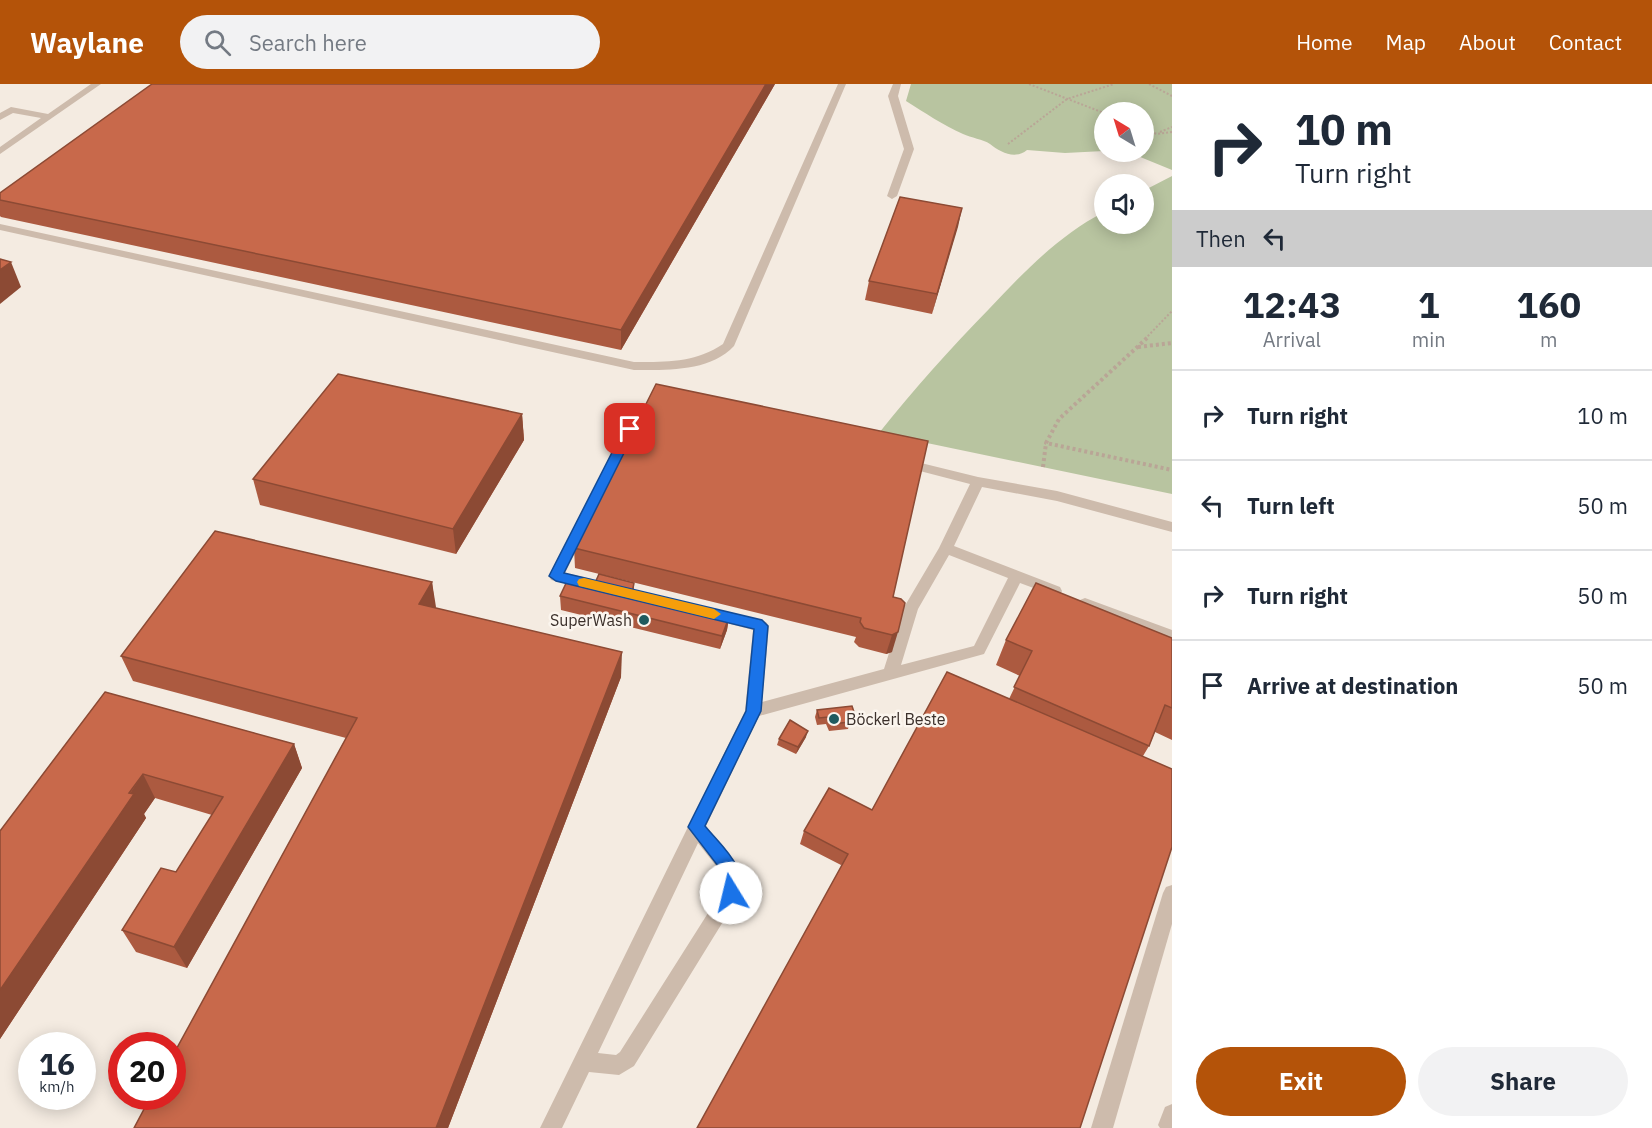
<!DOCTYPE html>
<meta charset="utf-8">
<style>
:root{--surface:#fff;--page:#f2f2f3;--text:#1f2937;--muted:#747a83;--line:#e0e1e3;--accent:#b45309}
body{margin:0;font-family:"IBM Plex Sans",sans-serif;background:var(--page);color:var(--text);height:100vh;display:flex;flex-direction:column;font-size:22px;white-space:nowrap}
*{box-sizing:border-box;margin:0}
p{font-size:20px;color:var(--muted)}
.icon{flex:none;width:33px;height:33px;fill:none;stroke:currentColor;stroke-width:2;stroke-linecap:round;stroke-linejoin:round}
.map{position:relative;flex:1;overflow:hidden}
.drawer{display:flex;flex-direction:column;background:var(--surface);width:480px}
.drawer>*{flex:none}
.banner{background:#fff;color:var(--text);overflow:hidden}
.needle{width:39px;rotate:322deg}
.tools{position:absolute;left:1094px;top:18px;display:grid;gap:12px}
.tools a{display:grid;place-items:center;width:60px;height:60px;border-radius:50%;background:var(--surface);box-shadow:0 3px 15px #0003;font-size:30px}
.speed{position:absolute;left:18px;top:948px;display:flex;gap:12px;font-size:30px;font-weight:700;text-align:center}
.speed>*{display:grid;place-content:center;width:78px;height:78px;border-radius:50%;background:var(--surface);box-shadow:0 3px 15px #0003;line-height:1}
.speed small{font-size:15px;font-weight:400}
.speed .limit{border:9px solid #d22;background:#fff;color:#111}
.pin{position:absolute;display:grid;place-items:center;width:51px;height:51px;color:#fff;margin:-26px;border-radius:12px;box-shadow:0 3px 9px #0006}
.me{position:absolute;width:66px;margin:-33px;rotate:351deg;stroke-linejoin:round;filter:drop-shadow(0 0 4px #0008)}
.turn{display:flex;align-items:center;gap:21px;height:126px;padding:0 24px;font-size:27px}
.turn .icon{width:78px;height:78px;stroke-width:2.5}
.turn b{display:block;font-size:42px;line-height:51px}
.then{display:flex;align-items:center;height:57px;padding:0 24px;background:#0003;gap:12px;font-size:22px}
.eta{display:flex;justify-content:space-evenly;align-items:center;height:102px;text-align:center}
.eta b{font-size:36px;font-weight:700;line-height:42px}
.button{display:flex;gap:12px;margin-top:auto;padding:12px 24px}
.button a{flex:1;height:69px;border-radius:36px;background:var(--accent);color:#fff;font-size:24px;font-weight:700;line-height:69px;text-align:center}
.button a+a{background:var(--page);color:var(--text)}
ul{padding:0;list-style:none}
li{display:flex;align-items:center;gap:18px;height:90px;padding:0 24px;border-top:2px solid var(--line)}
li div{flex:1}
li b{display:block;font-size:22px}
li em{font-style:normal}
header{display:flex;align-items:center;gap:36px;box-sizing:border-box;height:84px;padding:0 30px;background:var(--accent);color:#fff}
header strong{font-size:28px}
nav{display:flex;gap:33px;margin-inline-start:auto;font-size:21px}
.search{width:420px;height:54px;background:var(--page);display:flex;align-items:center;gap:15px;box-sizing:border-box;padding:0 21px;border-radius:33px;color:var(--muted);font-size:22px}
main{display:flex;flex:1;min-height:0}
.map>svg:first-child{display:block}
.green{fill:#b8c4a0}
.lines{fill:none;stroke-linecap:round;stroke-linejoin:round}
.path-far1{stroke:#b9a596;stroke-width:2;stroke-dasharray:2 2;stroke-linecap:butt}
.path{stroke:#b9a596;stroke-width:4;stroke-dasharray:3 3;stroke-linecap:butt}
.service{fill:#cdbbac;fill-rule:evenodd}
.wall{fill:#ac5a40}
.shaded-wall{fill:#8c4a34}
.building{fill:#c8694b;stroke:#8c4a34;stroke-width:1.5}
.route{fill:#1a73e8;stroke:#114b97;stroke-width:1.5}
.slow{fill:#f59e0b}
.poi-dot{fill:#1f5a5e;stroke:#fbf5ee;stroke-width:2}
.labels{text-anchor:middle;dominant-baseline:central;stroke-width:5;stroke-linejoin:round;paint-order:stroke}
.poi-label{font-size:16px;fill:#3b302b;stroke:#fbf5ee;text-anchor:end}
</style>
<header>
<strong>Waylane</strong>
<div class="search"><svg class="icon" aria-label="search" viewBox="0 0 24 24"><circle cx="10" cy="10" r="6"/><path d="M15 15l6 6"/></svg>Search here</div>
<nav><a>Home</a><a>Map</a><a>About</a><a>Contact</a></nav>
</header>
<main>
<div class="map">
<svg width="1172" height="1044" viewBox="0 0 1172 1044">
<rect width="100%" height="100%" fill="#f4ebe1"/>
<g class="green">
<path d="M911,0h261v86l-44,-18h15v-40h-39v39l-39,2 -38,-3c-12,10 -27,2 -37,-6 -7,-5 -19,-6 -27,-10 -20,-9 -38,-21 -57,-33z"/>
<path d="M1172,92v318l-293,-61c35,-44 71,-84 110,-124 35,-37 69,-73 115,-97v12h39v-33z"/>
</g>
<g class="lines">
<g class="path-far1">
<polyline points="1029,0 1104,29"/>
<polyline points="1149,0 1172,12"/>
<polyline points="1143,45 1157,50 1172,48"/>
<polyline points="1160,48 1172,43"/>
<polyline points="1008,60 1067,15 1114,0"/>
<polyline points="1145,255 1172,227"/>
</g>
<g class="path">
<polyline points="1147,254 1059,335 1046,359 1172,386"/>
<polyline points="1138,263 1172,259"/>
<polyline points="1043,383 1046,359"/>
</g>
<g class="service">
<polygon points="91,0 101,0 0,70 0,63 41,34 13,29 0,36 0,29 11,23 48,30"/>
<path d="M838,0h8l-112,262c-24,26 -68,24 -100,24l-634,-140v-6l634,138c32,0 61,1 89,-18z"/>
<polygon points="893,0 901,0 898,12 914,65 897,112 892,115 887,112 904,65 888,12"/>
<polygon points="641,320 656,323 658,326 652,330 645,329 565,489 592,495 594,499 587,504 551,496 549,492 635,324"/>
<path d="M921,379l57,14 79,14 115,31v10l-115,-31 -75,-14 -28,59 106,41 2,4 -2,4 -5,1 -35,-13 -36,71 -225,62 -53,110c17,22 45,43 31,73l-103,167 -15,9 -30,-3 -27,56h-22l205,-417 8,-81 -49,-13 -3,-4 3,-4 5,-2 57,15 3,4 -7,76 122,-33 19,-60 36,-61 31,-64 -54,-14 -2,-3zM949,471l59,23 -34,68 -73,19 17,-56zM698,759l26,33 -2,15 -102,161 -4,3 -18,-2z"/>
<polygon points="1085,514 1172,546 1172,558 1080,524 1078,520 1080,516"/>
<polygon points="1172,801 1172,840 1113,1044 1091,1044 1163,809 1166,803"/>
<polygon points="1172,1020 1172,1044 1160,1044 1158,1041 1165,1023"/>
</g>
</g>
<g class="wall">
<polygon points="775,0 621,266 1,133 0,132 0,109"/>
<polygon points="962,124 932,230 865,216 869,197"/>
<polygon points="522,330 524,356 456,470 260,421 253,395"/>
<polygon points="574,464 893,513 892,568 886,570 859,563 854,558 856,553 575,484"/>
<polygon points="432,498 435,524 621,593 448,1044 134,1044 346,654 133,597 121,572"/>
<polygon points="595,499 634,499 634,509 729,533 727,546 720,565 561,526 560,512"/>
<polygon points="1172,554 1172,656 1155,648 1149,662 1143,672 841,781 800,760 804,747 872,726 1009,615 1020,592 996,581 1006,556"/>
<polygon points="105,608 294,660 302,684 187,884 136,868 122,846 176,788 212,731 155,714 144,730 146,734 0,955 0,747"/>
<polygon points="817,626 855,631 853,638 850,638 848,645 829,647 826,640 817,641 815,633"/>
<polygon points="806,653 796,670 777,661 779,655"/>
</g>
<g class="shaded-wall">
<polygon points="766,0 775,0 621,266 621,246"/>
<polygon points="962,124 958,143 932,230 937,210"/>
<polygon points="11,178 21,203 0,220 0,186"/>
<polygon points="522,330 524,356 456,470 453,445"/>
<polygon points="432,498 436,523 423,546 419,520"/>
<polygon points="729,533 727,546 720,565 722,552"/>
<polygon points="898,548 892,568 886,570 892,551"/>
<polygon points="622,568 621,593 448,1044 436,1044"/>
<polygon points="808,647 806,653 796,670 798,663"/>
<polygon points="294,660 302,684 187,884 174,863"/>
<polygon points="143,690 155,714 144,730 146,734 0,955 0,906"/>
</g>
<g class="building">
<polygon points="152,0 766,0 621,246 0,116 0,109"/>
<polygon points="900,113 962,124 937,210 869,197"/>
<polygon points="0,175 11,178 0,186"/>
<polygon points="338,290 522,330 453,445 253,395"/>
<polygon points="656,300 928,357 893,513 901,515 905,519 898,548 892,551 864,544 860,538 861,534 574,464"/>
<polygon points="215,447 432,498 419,520 622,568 436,1044 134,1044 151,1012 172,1012 172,973 357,634 121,572"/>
<polygon points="599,490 634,499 632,509 729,533 722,552 560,512 569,493 595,499"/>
<polygon points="1036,499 1172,554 1172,624 1165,621 1149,662 1014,603 1032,567 1006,556"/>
<polygon points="947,588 1172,685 1172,763 1080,1044 697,1044 848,770 804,747 829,704 872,726"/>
<polygon points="105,608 294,660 174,863 122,846 161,784 176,788 223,713 143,690 129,709 134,710 0,906 0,747"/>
<polygon points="852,622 855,631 848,632 850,638 831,640 828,633 819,634 817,626"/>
<polygon points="790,636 808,647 798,663 779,655"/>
</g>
<path class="route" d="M630,341l6,4 -72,144 198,47 6,6 -7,85 -56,115c17,21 46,43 32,73l-6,2 -6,-2 -2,-6 2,-18 -37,-48 58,-116 8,-82 -198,-48 -7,-5 75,-147z"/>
<polygon class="slow" points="584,494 714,525 721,530 714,535 579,502 577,498 579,495"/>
<g class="poi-dot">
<circle cx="644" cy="536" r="6"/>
<circle cx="834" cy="635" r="6"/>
</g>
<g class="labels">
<g class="poi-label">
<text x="632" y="536">SuperWash</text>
<text x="846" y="635" text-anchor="start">Böckerl Beste</text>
</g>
</g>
</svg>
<div class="tools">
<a><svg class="needle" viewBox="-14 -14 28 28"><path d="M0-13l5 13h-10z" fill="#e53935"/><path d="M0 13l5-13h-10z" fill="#747a83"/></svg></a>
<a><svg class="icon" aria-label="sound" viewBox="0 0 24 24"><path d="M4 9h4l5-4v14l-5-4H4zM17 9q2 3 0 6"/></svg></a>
</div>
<div class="speed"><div>16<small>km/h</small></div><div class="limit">20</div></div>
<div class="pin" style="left:630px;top:345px;background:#d93025"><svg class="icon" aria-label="arrive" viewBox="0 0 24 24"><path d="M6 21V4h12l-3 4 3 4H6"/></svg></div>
<svg class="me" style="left:731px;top:809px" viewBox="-20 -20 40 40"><circle r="19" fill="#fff"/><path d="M0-13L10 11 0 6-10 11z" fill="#1a73e8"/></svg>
</div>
<section class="drawer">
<div class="banner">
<div class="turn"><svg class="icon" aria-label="right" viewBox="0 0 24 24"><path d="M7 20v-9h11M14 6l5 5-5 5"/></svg><div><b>10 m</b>Turn right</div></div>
<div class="then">Then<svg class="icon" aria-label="left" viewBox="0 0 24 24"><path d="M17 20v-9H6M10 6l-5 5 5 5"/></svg></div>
</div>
<div class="eta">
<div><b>12:43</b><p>Arrival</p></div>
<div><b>1</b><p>min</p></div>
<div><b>160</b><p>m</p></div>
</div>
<ul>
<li><svg class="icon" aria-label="right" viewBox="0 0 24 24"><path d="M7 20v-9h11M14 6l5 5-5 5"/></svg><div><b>Turn right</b></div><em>10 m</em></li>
<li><svg class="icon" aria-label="left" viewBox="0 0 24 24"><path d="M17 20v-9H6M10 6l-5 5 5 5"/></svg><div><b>Turn left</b></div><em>50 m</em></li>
<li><svg class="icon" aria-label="right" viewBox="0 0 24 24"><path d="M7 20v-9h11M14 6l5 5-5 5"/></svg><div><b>Turn right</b></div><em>50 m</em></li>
<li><svg class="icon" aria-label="arrive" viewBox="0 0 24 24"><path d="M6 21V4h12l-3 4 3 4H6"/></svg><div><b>Arrive at destination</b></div><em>50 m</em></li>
</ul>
<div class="button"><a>Exit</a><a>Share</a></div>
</section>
</main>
